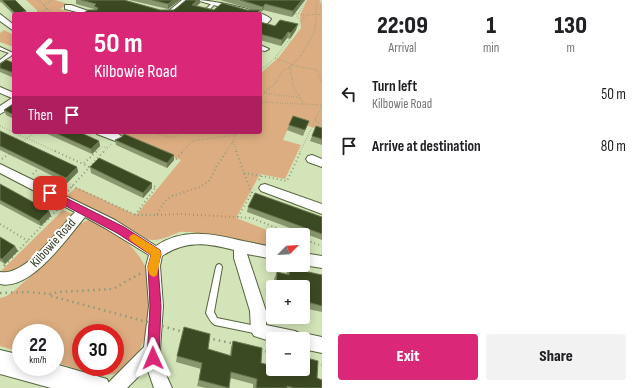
<!DOCTYPE html>
<meta charset="utf-8">
<style>
:root{--surface:#fff;--page:#f2f2f2;--text:#202124;--muted:#757577;--accent:#db2777}
body{margin:0;font-family:"Sofia Sans Condensed",sans-serif;background:var(--page);color:var(--text);height:100vh;display:flex;flex-direction:column;font-size:15px;white-space:nowrap}
*{box-sizing:border-box;margin:0}
p{font-size:13px;color:var(--muted)}
.icon{flex:none;width:22px;height:22px;fill:none;stroke:currentColor;stroke-width:2;stroke-linecap:round;stroke-linejoin:round}
.map{position:relative;flex:1;overflow:hidden}
.panel{display:flex;flex-direction:column;background:var(--surface);width:320px}
.panel>*{flex:none}
.hud{position:absolute;left:12px;top:12px;width:250px;height:122px;border-radius:4px;box-shadow:0 2px 10px #0003;background:#db2777;color:#fff;overflow:hidden}
.needle{width:26px;rotate:66deg}
.buttons{position:absolute;left:266px;top:228px;display:grid;gap:8px}
.buttons a{display:grid;place-items:center;width:44px;height:44px;border-radius:4px;background:var(--surface);box-shadow:0 2px 10px #0003;font-size:20px}
.speed{position:absolute;left:12px;top:324px;display:flex;gap:8px;font-size:20px;font-weight:700;text-align:center}
.speed>*{display:grid;place-content:center;width:52px;height:52px;border-radius:50%;background:var(--surface);box-shadow:0 2px 10px #0003;line-height:1}
.speed small{font-size:10px;font-weight:400}
.speed .limit{border:6px solid #d22;background:#fff;color:#111}
.pin{position:absolute;display:grid;place-items:center;width:34px;height:34px;color:#fff;margin:-17px;border-radius:8px;box-shadow:0 2px 6px #0006}
.me{position:absolute;width:44px;margin:-22px;rotate:359deg;stroke-linejoin:round;filter:drop-shadow(0 0 3px #0008)}
.turn{display:flex;align-items:center;gap:14px;height:84px;padding:0 16px;font-size:18px}
.turn .icon{width:52px;height:52px;stroke-width:2.5}
.turn b{display:block;font-size:28px;line-height:34px}
.then{display:flex;align-items:center;height:38px;padding:0 16px;background:#0003;gap:8px;font-size:15px}
.eta{display:flex;justify-content:space-evenly;align-items:center;height:68px;text-align:center}
.eta b{font-size:24px;font-weight:800;line-height:28px}
.button{display:flex;gap:8px;margin-top:auto;padding:8px 16px}
.button a{flex:1;height:46px;border-radius:4px;background:var(--accent);color:#fff;font-size:16px;font-weight:800;line-height:46px;text-align:center}
.button a+a{background:var(--page);color:var(--text)}
ul{padding:0;list-style:none}
li{display:flex;align-items:center;gap:12px;height:52px;padding:0 16px}
li div{flex:1}
li b{display:block;font-size:15px}
li em{font-style:normal}
main{display:flex;flex:1;min-height:0}
.map>svg:first-child{display:block}
.green{fill:#dcad80;fill-rule:evenodd}
.lines{fill:none;stroke-linecap:round;stroke-linejoin:round}
.lane-casing{stroke:#56643d;stroke-width:2}
.street-casing{stroke:#56643d;stroke-width:2}
.secondary-casing{stroke:#56643d;stroke-width:2}
.path-far2{stroke:#8e9a7a;stroke-width:1.5;stroke-dasharray:0.5 2;stroke-linecap:butt}
.path-far1{stroke:#8e9a7a;stroke-width:2;stroke-dasharray:1 3;stroke-linecap:butt}
.path{stroke:#8e9a7a;stroke-width:2.5;stroke-dasharray:1.5 4;stroke-linecap:butt}
.lane{fill:#fff;fill-rule:evenodd}
.street{fill:#fff;fill-rule:evenodd}
.secondary{fill:#fff;fill-rule:evenodd}
.path-bridge{stroke:#8e9a7a;stroke-width:2.5;stroke-dasharray:1.5 4;stroke-linecap:butt}
.wall{fill:#88976e}
.shaded-wall{fill:#697850}
.building{fill:#3c4a23;stroke:#697850}
.route{fill:#db2777;stroke:#8e194d}
.slow{fill:#f59e0b}
.labels{text-anchor:middle;dominant-baseline:central;stroke-width:4;stroke-linejoin:round;paint-order:stroke}
.street-label{font-size:13px;fill:#323827;stroke:#fcfefa}
</style>
<main>
<div class="map">
<svg width="322" height="388" viewBox="0 0 322 388">
<rect width="100%" height="100%" fill="#d3e4b8"/>
<g class="green">
<polygon points="26,0 55,0 68,4 60,9 75,14 37,14 37,10"/>
<path d="M307,0h12l3,5v125l-31,-9 -8,19 18,5 -16,34 -25,-5 -24,44 44,17h-7v12l-83,-15c-4,0 -9,-1 -13,1 -11,4 -18,9 -31,6l-80,-42 10,-10 60,28 45,-55 -67,-28h146v-58l19,-17 22,-29 -1,-13z"/>
<polygon points="4,30 14,35 14,47 0,42 0,33"/>
<polygon points="63,210 73,214 22,272 9,276 1,271"/>
<path d="M88,220c22,4 51,29 58,49 10,29 3,96 -32,105 -16,4 -43,-7 -59,-12v-29h-34v19l-21,-6v-48c11,-1 20,-14 29,-20l47,-52zM81,333h34v34h-34z"/>
</g>
<g class="lines">
<g class="lane-casing">
<g id="lane">
<polygon points="213,2 216,3 207,12 205,12 205,10"/>
<polygon points="0,47 13,53 11,56 0,63 0,60 9,53 0,50"/>
<path d="M219,264l2,1 1,2 -8,45 3,6 44,9 1,3 -1,3 -3,1 -43,-9c-4,-2 -7,-8 -9,-12l10,-46 1,-2z"/>
</g>
</g>
<g class="street-casing">
<g id="street">
<polygon points="182,0 190,0 173,14 165,14"/>
<path d="M196,0c15,0 66,10 75,19l-6,7h-5v-4l2,-3 -2,-1v-4h-14z"/>
<polygon points="65,5 71,5 97,14 85,14 65,9"/>
<polygon points="0,14 14,25 14,31 0,21"/>
<polygon points="260,45 269,49 265,51 260,50"/>
<polygon points="0,87 14,93 14,106 0,114 0,106 12,98 0,93"/>
<path d="M96,132c9,0 21,-2 27,6l-1,3 -4,1 -21,-8z"/>
<polygon points="312,155 322,159 322,167 308,162 306,159 308,156"/>
<path d="M0,164l115,56 41,26c28,-19 57,-12 87,-5 10,2 20,4 30,6v12l-26,-5 19,57v14l29,6 6,3 2,-1 19,4v16l-19,-4v-10h-30v3l-19,-6 -3,-5 -1,-20 -16,-53v-8c-27,-7 -48,-10 -72,6l-2,10 3,40 -3,44 2,16 10,22h-18l-7,-20 -20,20h-21l3,-6 35,-35 5,-41 -3,-40 3,-11 -44,-27 -20,-11c-18,21 -54,74 -85,67v-12c25,5 59,-43 75,-60l-75,-39z"/>
<polygon points="265,184 322,204 322,214 261,191 259,188 261,185"/>
<polygon points="303,253 322,256 322,268 303,265"/>
</g>
</g>
<g class="secondary-casing">
<polygon id="secondary" points="0,350 21,355 21,367 55,367 55,364 107,379 111,388 51,388 0,374"/>
</g>
<g class="path-far2">
<polyline points="38,0 53,14"/>
<polyline points="320,0 322,4"/>
<polyline points="44,5 52,0"/>
<polyline points="291,13 306,15"/>
<polyline points="299,13 306,0"/>
<polyline points="41,14 47,8"/>
<polyline points="295,14 301,21"/>
<polyline points="296,28 306,15 317,14 322,16"/>
<polyline points="275,58 296,66 317,70 322,83"/>
<polyline points="290,67 293,86 304,104"/>
<polyline points="260,71 275,58 290,39"/>
<polyline points="264,93 301,98"/>
<polyline points="260,98 263,93 275,84 283,70 290,67 300,57 315,31 317,0"/>
<polyline points="260,102 322,105"/>
<polyline points="315,119 322,127"/>
<polyline points="0,126 57,152"/>
<polyline points="152,132 172,138 179,135 180,132"/>
<polyline points="233,142 237,152"/>
<polyline points="21,143 35,132"/>
<polyline points="96,152 102,147 108,147"/>
<polyline points="104,152 111,144"/>
<polyline points="182,152 192,141 236,135"/>
<polyline points="226,152 233,142 237,132"/>
<polyline points="300,152 322,106"/>
</g>
<g class="path-far1">
<polyline points="55,151 83,164"/>
<polyline points="236,151 252,194"/>
<polyline points="172,158 176,159 183,151"/>
<polyline points="2,159 10,153"/>
<polyline points="89,167 83,164 97,151"/>
<polyline points="244,173 262,176"/>
<polyline points="33,174 40,167"/>
<polyline points="259,180 262,176 287,181 301,151"/>
<polyline points="72,186 136,215 157,215 164,202 172,196 200,187 210,180 216,167 227,151"/>
<polyline points="68,191 104,151"/>
<polyline points="135,215 156,187 150,184"/>
<polyline points="157,215 181,214 252,218 294,235"/>
<polyline points="238,217 254,189"/>
<polyline points="0,224 28,241"/>
<polyline points="303,239 322,246"/>
<polyline points="12,257 58,209"/>
</g>
<g class="path">
<polyline points="4,266 13,256"/>
<polyline points="0,293 28,292 50,294 59,292 113,289 141,273"/>
<polyline points="51,296 88,306"/>
<polyline points="208,338 235,344"/>
<polyline points="260,350 273,353"/>
<polyline points="316,364 322,365"/>
</g>
<use href="#lane" class="lane"/>
<use href="#street" class="street"/>
<use href="#secondary" class="secondary"/>
<polyline class="path-bridge" points="88,306 184,332"/>
</g>
<g class="wall">
<polygon points="0,0 16,0 15,1 26,11 27,14 14,14 14,15 1,2 0,3"/>
<polygon points="76,0 124,0 160,10 174,10 200,3 197,6 214,10 254,10 220,0 305,0 292,17 263,10 261,12 259,12 259,14 82,14 94,10 94,9 76,4"/>
<polygon points="129,0 180,0 168,9"/>
<polygon points="260,22 275,26 296,30 290,39 287,38 281,46 260,40"/>
<polygon points="14,63 14,78 0,72 0,64"/>
<polygon points="14,104 14,119 6,115 4,110"/>
<polygon points="309,121 303,136 287,130 289,125"/>
<polygon points="316,126 322,128 322,145 310,141"/>
<polygon points="0,131 77,167 78,172 67,183 0,150"/>
<polygon points="43,132 79,132 99,141 100,146 92,154"/>
<polygon points="122,137 174,160 167,168 116,145 115,140"/>
<polygon points="90,167 152,183 152,188 143,198 91,173"/>
<polygon points="0,184 49,211 51,216 41,226 0,204"/>
<polygon points="248,207 322,217 322,240 247,212"/>
<polygon points="0,237 18,251 5,264 0,261"/>
<polygon points="290,268 322,275 322,312 303,308 303,287 273,287 274,279 277,272 286,274"/>
<polygon points="233,341 261,363 273,369 303,369 317,378 322,388 253,388 253,384 230,378 229,388 206,388 197,386 201,369 176,362 177,356 208,349 230,355 231,347"/>
</g>
<g class="shaded-wall">
<polygon points="173,0 180,0 168,9 168,4"/>
<polygon points="197,0 200,0 200,3 192,10 192,5"/>
<polygon points="302,0 305,0 292,17 293,11"/>
<polygon points="265,4 263,10 261,12 263,7"/>
<polygon points="26,11 27,14 16,14"/>
<polygon points="298,24 296,30 290,39 291,33"/>
<polygon points="288,32 287,38 281,46 282,40"/>
<polygon points="99,141 100,146 92,154 91,149"/>
<polygon points="174,155 174,160 167,168 167,163"/>
<polygon points="77,167 78,172 67,183 66,178"/>
<polygon points="152,183 152,188 143,198 143,193"/>
<polygon points="49,211 51,216 41,226 39,221"/>
<polygon points="15,246 18,251 5,264 2,259"/>
</g>
<g class="building">
<polygon points="2,0 15,0 26,11 16,14"/>
<polygon points="81,0 124,0 160,10 174,10 186,0 197,0 192,5 214,10 222,3 247,10 260,10 256,14 82,14 88,10 97,10 98,8 94,6 96,4"/>
<polygon points="152,0 173,0 168,4"/>
<polygon points="240,0 302,0 293,11 265,4 263,7"/>
<polygon points="280,20 298,24 291,33 288,32 282,40 260,34 260,22 275,26"/>
<polygon points="6,60 14,63 14,73 0,68 0,64"/>
<polygon points="13,104 14,104 14,115 4,110"/>
<polygon points="293,116 309,121 305,130 289,125"/>
<polygon points="316,126 322,128 322,139 312,136"/>
<polygon points="0,131 77,167 66,178 0,146"/>
<polygon points="53,132 79,132 99,141 91,149"/>
<polygon points="124,134 174,155 167,163 115,140 122,137"/>
<polygon points="99,158 152,183 143,193 90,167"/>
<polygon points="0,184 49,211 39,221 0,200"/>
<polygon points="255,193 322,217 322,234 248,207"/>
<polygon points="0,237 15,246 2,259 0,258"/>
<polygon points="290,268 322,275 322,306 303,301 303,287 276,287 277,272 289,275"/>
<polygon points="184,327 210,334 208,349 231,356 233,341 262,348 261,363 273,366 273,369 284,369 287,370 287,369 303,369 303,357 318,361 317,378 322,380 322,388 295,388 287,386 287,388 256,388 257,379 231,372 229,388 199,380 202,363 177,356"/>
</g>
<polygon class="route" points="50,190 124,227 160,250 161,254 158,266 161,306 159,358 158,362 153,364 149,362 147,358 150,306 148,266 151,255 117,233 47,196 45,193 47,191"/>
<path class="slow" d="M134,234l26,16 1,4 -4,21 -3,2 -4,-2c-4,-7 -1,-13 1,-20l-20,-14 -2,-3 2,-3z"/>
<g class="labels">
<g class="street-label">
<text transform="translate(53 243) rotate(-48)">Kilbowie Road</text>
</g>
</g>
</svg>
<div class="buttons">
<a><svg class="needle" viewBox="-14 -14 28 28"><path d="M0-13l5 13h-10z" fill="#e53935"/><path d="M0 13l5-13h-10z" fill="#757577"/></svg></a>
<a>+</a>
<a>−</a>
</div>
<div class="speed"><div>22<small>km/h</small></div><div class="limit">30</div></div>
<div class="pin" style="left:50px;top:193px;background:#d93025"><svg class="icon" aria-label="arrive" viewBox="0 0 24 24"><path d="M6 21V4h12l-3 4 3 4H6"/></svg></div>
<svg class="me" style="left:153px;top:358px" viewBox="-20 -20 40 40"><path d="M0-17L14 15 0 8-14 15z" fill="#db2777" stroke="#fff" stroke-width="4"/></svg>
<div class="hud">
<div class="turn"><svg class="icon" aria-label="left" viewBox="0 0 24 24"><path d="M17 20v-9H6M10 6l-5 5 5 5"/></svg><div><b>50 m</b>Kilbowie Road</div></div>
<div class="then">Then<svg class="icon" aria-label="arrive" viewBox="0 0 24 24"><path d="M6 21V4h12l-3 4 3 4H6"/></svg></div>
</div>
</div>
<section class="panel">
<div class="eta">
<div><b>22:09</b><p>Arrival</p></div>
<div><b>1</b><p>min</p></div>
<div><b>130</b><p>m</p></div>
</div>
<ul>
<li><svg class="icon" aria-label="left" viewBox="0 0 24 24"><path d="M17 20v-9H6M10 6l-5 5 5 5"/></svg><div><b>Turn left</b><p>Kilbowie Road</p></div><em>50 m</em></li>
<li><svg class="icon" aria-label="arrive" viewBox="0 0 24 24"><path d="M6 21V4h12l-3 4 3 4H6"/></svg><div><b>Arrive at destination</b></div><em>80 m</em></li>
</ul>
<div class="button"><a>Exit</a><a>Share</a></div>
</section>
</main>
